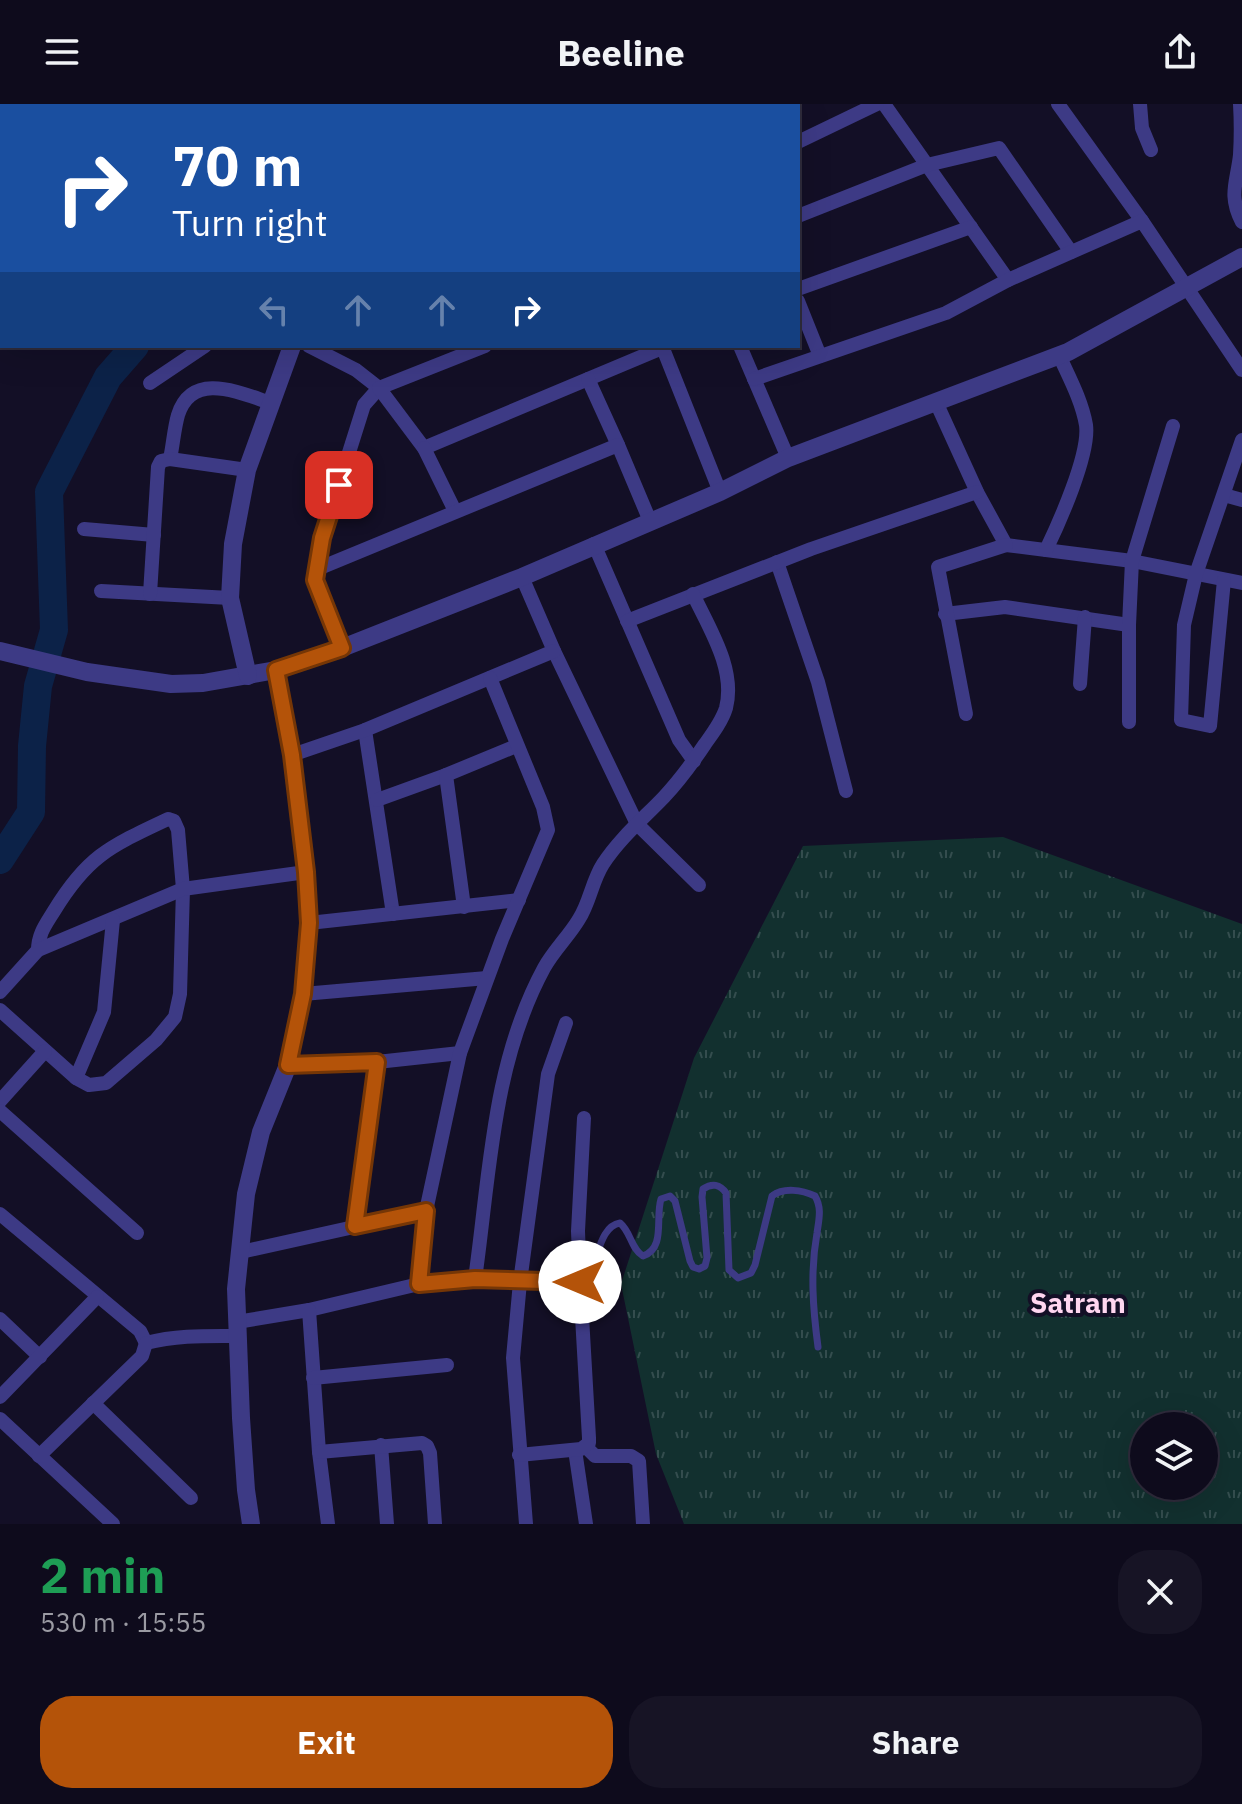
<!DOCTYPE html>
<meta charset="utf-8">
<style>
:root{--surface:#0e0b1c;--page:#171425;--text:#f1f3f6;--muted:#9b9ba3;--line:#2e2b3b;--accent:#b45309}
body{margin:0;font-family:"IBM Plex Sans",sans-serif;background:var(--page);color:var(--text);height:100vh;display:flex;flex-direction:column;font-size:30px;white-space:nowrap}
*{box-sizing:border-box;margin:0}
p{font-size:26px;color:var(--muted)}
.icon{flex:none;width:44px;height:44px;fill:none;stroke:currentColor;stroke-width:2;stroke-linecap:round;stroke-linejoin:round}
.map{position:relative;height:1420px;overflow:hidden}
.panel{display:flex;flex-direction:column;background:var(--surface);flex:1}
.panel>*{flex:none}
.guide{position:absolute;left:0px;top:0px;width:800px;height:244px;box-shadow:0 8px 32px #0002,0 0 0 2px var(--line);background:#1a4fa0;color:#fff;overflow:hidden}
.buttons{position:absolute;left:1130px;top:1308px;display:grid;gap:16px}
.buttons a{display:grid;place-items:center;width:88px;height:88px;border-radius:50%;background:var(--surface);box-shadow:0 8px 32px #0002,0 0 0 2px var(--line);font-size:40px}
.pin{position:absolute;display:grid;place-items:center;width:68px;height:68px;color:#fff;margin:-34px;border-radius:16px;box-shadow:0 4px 12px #0006}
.me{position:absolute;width:88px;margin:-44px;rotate:270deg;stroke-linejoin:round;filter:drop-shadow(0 0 6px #0008)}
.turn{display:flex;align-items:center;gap:28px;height:168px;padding:0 40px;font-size:36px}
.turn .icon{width:104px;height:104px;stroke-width:2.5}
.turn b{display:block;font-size:56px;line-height:68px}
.lanes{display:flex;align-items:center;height:76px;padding:0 40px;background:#0003;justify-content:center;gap:40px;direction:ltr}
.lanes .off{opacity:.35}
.round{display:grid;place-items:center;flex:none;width:84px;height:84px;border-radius:32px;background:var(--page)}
.overview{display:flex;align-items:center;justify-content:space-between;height:136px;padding:0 40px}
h1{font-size:48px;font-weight:700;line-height:60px;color:#1e9e55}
.cta{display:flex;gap:16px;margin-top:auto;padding:16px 40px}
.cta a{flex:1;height:92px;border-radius:32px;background:var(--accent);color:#fff;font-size:32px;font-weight:700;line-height:92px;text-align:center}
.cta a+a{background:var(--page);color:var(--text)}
header{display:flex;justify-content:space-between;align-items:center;height:104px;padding:0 40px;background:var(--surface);font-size:36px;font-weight:700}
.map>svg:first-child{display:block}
.grass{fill:url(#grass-tufts);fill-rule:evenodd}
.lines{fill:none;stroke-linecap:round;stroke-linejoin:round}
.river{stroke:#0c2248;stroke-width:28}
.service{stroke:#3d3a85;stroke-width:7}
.minor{stroke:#3d3a85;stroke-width:14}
.tertiary{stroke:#3d3a85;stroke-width:18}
.route-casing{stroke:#753606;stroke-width:20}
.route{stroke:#b45309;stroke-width:14}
.labels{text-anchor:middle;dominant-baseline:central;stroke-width:8;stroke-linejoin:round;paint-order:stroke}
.neighbourhood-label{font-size:28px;font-weight:bold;fill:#ffd6f0;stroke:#130f26}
</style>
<header><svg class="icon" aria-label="menu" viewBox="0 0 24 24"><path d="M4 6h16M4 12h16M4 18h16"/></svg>Beeline<svg class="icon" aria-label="share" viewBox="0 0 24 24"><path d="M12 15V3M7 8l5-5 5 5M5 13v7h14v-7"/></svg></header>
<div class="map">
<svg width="1242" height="1420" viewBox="0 0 1242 1420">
<defs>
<pattern id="grass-tufts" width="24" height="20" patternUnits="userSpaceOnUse" patternTransform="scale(2)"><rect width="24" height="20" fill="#12302f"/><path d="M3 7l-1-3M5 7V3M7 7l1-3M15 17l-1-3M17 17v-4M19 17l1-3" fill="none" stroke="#344d4e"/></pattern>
</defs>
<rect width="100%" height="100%" fill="#130f26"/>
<path class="grass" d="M1003,733l239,87v600h-558l-28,-70 -35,-170 73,-226 109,-212zM1144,1322h60v60h-60z"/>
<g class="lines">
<g class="river">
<polyline points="141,0 144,2"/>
<polyline points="0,756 31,708 32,642 38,582 54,526 49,388 108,273 135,242"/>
</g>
<path class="service" d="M580,1170l12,-7c7,-15 10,-41 28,-44 11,9 11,26 23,33 23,-8 12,-38 18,-57l9,-3 5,5 15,60 3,6 6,2 6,-3 2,-8 -5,-61 1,-8c9,-6 17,-5 23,4l3,77 9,8 13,-5 4,-8 17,-69c12,-9 30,-6 43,0 7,12 4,23 2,37 -7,39 -4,76 1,114"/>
<g class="minor">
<polyline points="254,0 255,2"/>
<polyline points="302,0 303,2"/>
<polyline points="551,0 557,2"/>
<polyline points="884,0 1008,176"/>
<polyline points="1058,0 1142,117"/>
<polyline points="1140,0 1142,24 1151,46"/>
<path d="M1240,0c1,17 1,34 0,51 -3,27 -12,40 2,67"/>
<polyline points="328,2 329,0"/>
<polyline points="745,2 748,0"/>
<polyline points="798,38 877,0"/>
<polyline points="798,112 927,61 999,44 1071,148"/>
<polyline points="798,185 971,123"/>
<polyline points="798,197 820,252"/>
<polyline points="309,242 356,266 379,284 364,301 322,434 315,466"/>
<polyline points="485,242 379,284 424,344 662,244"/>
<polyline points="662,242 720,388"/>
<polyline points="740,242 788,354"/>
<polyline points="588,275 618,341"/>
<polyline points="754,275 946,209 1008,176 1142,117 1242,266"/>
<polyline points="150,279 205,242"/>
<polyline points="936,298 977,388 1006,441 1132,457 1242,479"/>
<polyline points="424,344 455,407"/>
<path d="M170,355c3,-14 4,-30 8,-44 14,-45 62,-22 93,-12"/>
<polyline points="1224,391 1242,396"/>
<polyline points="84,425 154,431"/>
<polyline points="594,440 679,636 694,657"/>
<path d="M1046,446c13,-27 44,-96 40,-125 -4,-24 -17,-48 -27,-70"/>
<polyline points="777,458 818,578 846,687"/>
<polyline points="522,473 554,547 637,720 699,781"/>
<polyline points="1224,476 1210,622 1181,616 1184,521 1196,470 1242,336"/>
<polyline points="101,487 230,494"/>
<polyline points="150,490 158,363 161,357 170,355 247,366"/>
<polyline points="945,510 1005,503 1129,521"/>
<polyline points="627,517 811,445 977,388"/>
<path d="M342,544c-10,-24 -27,-52 -27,-78l303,-125 32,76"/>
<polyline points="1080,580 1085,513"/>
<polyline points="966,610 938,463 1006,441"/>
<polyline points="1129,618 1129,521 1132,457 1173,322"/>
<polyline points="365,626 393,810"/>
<polyline points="292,651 365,626 554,547"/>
<polyline points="377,696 446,671"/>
<polyline points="464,803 446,671 516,642"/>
<polyline points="309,819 519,796"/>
<path d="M38,846c0,-16 8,-26 16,-39 34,-56 57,-65 114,-92l6,2 4,9 5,59 -3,105 -5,23 -19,23 -50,43 -17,2 -13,-7"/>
<polyline points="0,888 38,846 183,785 306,768"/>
<polyline points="303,890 487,874"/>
<polyline points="0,906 76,974 104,908 113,816"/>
<polyline points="288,961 377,958 460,949"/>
<polyline points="0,997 45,947"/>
<polyline points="0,1007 137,1129"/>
<path d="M0,1110l140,117 6,12c31,-8 60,-7 91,-7"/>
<polyline points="355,1122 377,958"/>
<polyline points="241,1148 426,1107"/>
<path d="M475,1175c15,-105 17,-215 69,-311 10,-18 25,-32 35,-49 11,-17 13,-38 24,-55 17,-26 40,-45 61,-67 15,-16 29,-35 41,-53 8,-11 17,-23 21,-36 10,-39 -17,-80 -33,-114"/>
<polyline points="580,1178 578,1127 584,1014"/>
<polyline points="419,1180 426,1107 460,949 502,835 548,726 543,703 490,574"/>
<polyline points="309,1206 419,1180 475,1175 520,1178 513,1254 526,1420"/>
<polyline points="0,1215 40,1253"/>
<polyline points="237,1218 309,1206 319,1348 328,1420"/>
<polyline points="313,1274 447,1261"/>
<polyline points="0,1293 97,1193"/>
<polyline points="93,1299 191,1394"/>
<polyline points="0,1315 113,1420"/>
<polyline points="381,1341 387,1420"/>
<polyline points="586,1343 595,1352 631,1352 639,1357 643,1420"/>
<polyline points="575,1346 586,1420"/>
<polyline points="319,1348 422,1339 427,1342 430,1349 435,1420"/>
<polyline points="519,1351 581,1345 589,1339 589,1334 580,1178 520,1178 548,970 566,919"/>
<polyline points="39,1352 142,1252 146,1239"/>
</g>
<g class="tertiary">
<polyline points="425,2 426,0"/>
<polyline points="0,547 87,568 171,580 203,579 276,566 342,544 522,473 720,388 788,354 1068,248 1242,153"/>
<polyline points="248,572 230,494 233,440 247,366 292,242"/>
<polyline points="251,1420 246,1386 241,1314 236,1185 246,1090 261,1028 288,961 303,890 309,819 306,768 292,651 276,566"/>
</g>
</g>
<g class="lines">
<g class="route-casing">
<polyline id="route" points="339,381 322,434 315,476 342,544 276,566 292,651 306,768 309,819 303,890 288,961 377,958 355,1122 426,1107 419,1180 475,1175 580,1178"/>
</g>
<use href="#route" class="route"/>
</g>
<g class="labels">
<g class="neighbourhood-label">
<text x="1078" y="1198">Satram</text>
</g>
</g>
</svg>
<div class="buttons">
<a><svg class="icon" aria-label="layers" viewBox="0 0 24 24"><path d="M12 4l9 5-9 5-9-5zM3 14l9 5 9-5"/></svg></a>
</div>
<div class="pin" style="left:339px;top:381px;background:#d93025"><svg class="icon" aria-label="arrive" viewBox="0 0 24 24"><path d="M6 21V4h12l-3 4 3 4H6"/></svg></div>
<svg class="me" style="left:580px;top:1178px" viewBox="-20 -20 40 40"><circle r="19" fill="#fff"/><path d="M0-13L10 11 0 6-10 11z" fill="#b45309"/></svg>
<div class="guide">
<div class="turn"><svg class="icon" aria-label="right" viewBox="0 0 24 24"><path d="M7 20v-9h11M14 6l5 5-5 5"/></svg><div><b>70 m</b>Turn right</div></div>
<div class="lanes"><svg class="icon off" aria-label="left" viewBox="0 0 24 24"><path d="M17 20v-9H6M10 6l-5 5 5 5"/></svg><svg class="icon off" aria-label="ahead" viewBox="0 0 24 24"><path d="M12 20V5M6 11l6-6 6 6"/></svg><svg class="icon off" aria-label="ahead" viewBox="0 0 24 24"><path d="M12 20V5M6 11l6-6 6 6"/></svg><svg class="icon" aria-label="right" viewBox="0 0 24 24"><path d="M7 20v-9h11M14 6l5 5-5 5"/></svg></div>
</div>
</div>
<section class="panel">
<div class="overview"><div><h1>2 min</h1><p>530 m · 15:55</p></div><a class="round"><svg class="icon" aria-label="close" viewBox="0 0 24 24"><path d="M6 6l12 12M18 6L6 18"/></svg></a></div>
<div class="cta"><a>Exit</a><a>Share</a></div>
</section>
